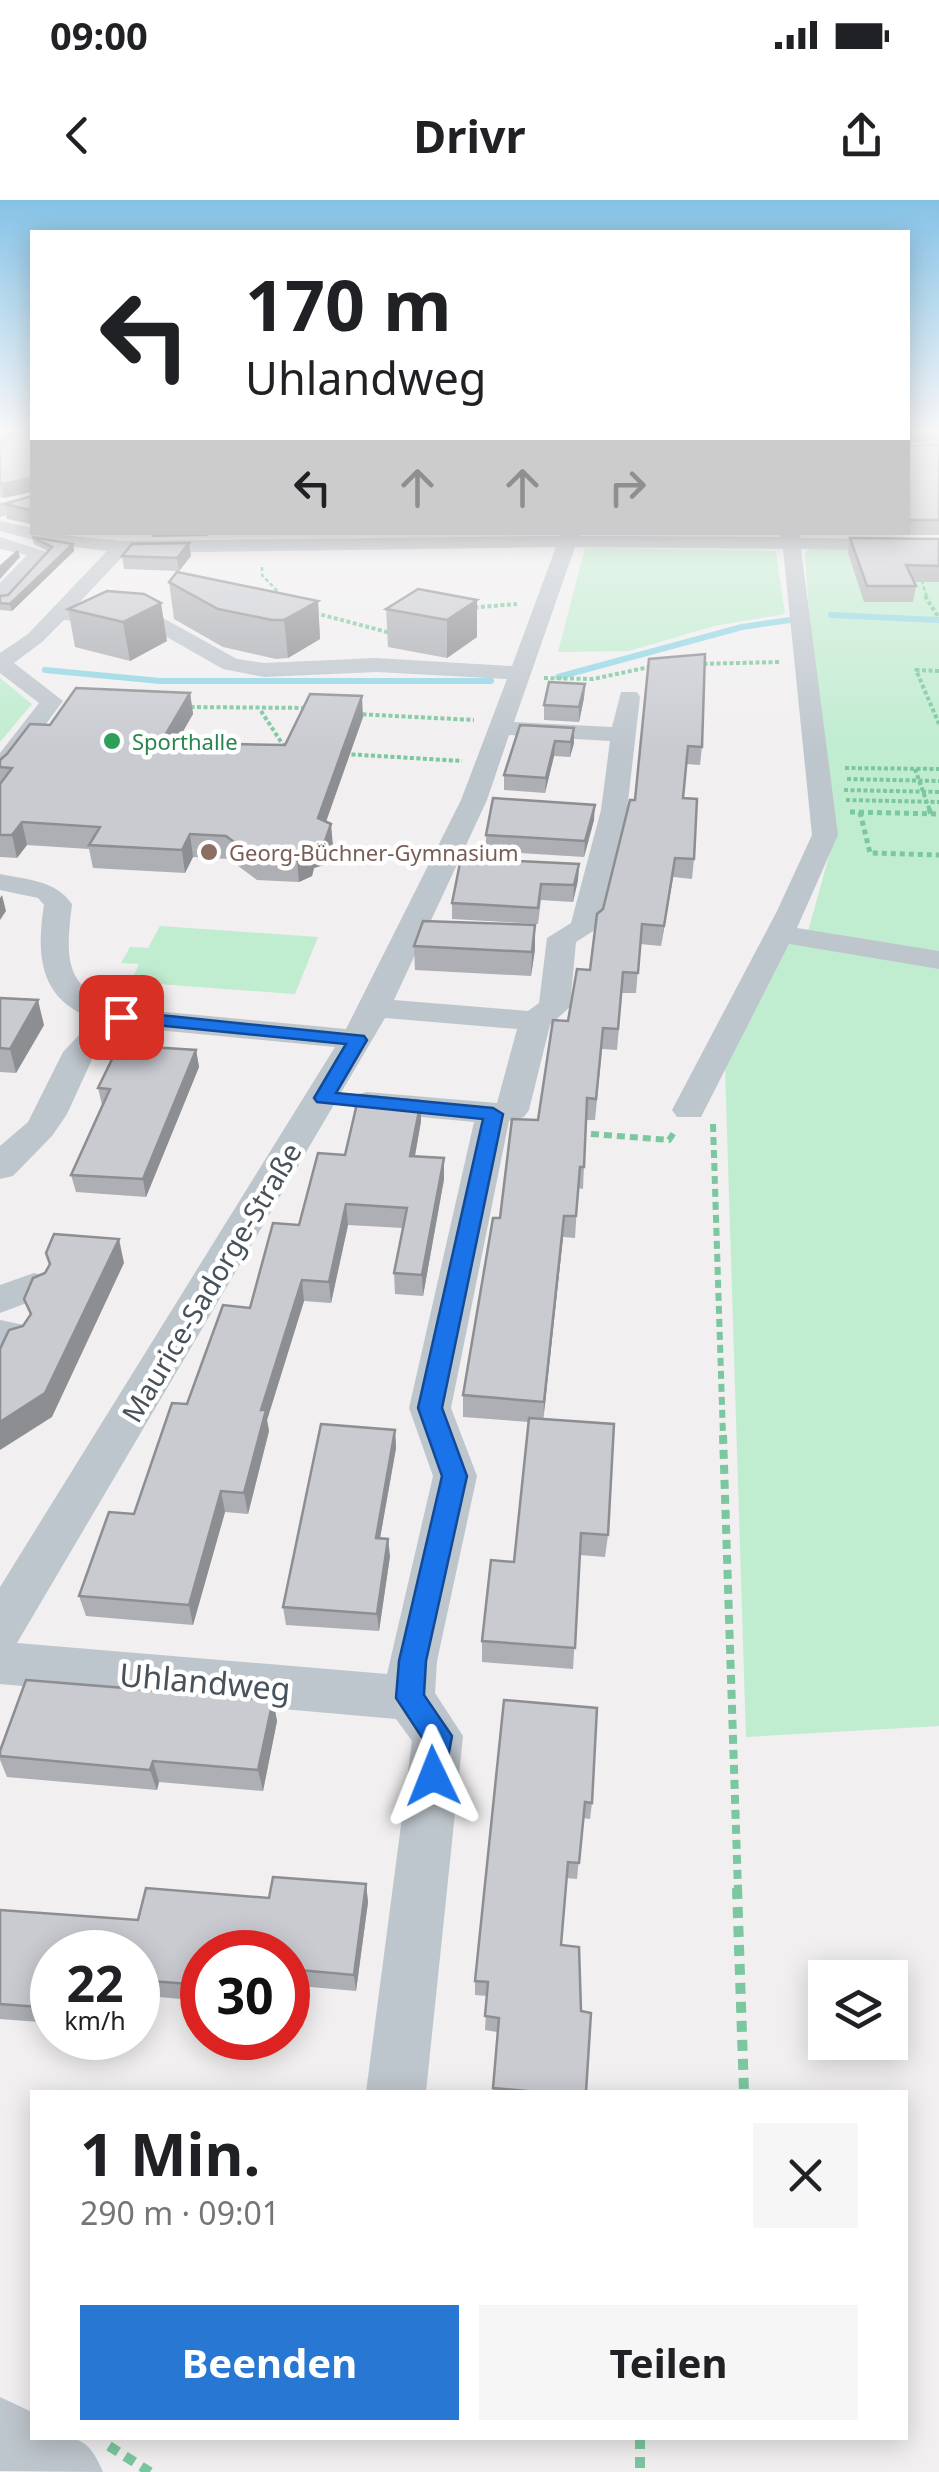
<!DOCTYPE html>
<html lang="de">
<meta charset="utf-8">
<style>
:root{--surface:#fff;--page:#f6f6f6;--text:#202124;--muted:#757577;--accent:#2777d3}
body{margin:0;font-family:"Noto Sans",sans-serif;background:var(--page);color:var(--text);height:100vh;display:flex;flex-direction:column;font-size:38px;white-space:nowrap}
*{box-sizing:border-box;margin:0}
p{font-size:32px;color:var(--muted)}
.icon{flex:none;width:55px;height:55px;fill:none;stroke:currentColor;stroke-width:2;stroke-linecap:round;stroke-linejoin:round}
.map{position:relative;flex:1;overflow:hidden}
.side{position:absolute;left:30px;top:1890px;width:878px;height:350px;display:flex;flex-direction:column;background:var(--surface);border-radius:0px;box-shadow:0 5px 25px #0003}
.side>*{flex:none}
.banner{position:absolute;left:30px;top:30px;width:880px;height:305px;border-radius:0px;box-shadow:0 5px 25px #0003;background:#fff;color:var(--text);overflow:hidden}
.tools{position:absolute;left:808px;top:1760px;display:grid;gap:20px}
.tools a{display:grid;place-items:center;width:100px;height:100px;border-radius:0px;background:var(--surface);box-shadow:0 5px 25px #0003;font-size:50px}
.speed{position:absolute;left:30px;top:1730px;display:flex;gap:20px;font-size:50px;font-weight:700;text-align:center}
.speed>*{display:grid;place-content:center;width:130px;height:130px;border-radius:50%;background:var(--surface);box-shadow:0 5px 25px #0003;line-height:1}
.speed small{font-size:25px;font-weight:400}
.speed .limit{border:15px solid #d22;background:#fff;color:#111}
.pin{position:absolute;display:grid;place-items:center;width:85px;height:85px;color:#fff;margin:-42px;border-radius:20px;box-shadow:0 5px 15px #0006}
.me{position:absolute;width:110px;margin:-55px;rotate:358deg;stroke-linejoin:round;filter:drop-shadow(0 0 8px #0008)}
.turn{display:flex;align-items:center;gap:35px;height:210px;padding:0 50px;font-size:45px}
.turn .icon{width:130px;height:130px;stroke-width:2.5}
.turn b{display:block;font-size:70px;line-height:85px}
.lanes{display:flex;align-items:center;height:95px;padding:0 50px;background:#0003;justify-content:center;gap:50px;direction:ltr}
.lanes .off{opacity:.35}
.round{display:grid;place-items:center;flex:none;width:105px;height:105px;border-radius:0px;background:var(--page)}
.head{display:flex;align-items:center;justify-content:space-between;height:170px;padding:0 50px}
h1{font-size:60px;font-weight:700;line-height:75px}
.action{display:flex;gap:20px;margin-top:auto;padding:20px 50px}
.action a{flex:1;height:115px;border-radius:0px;background:var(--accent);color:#fff;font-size:40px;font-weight:700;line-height:115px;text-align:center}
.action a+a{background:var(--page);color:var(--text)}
.status{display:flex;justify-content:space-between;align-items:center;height:70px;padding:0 50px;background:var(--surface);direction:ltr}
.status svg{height:28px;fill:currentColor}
header{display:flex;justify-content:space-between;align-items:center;height:130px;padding:0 50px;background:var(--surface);font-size:45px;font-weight:700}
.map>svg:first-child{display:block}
.green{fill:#c0ecd0}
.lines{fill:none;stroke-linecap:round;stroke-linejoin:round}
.stream{stroke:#91d6e5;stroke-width:6}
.path-far5{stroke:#7bc79f;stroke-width:2.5;stroke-dasharray:4 2.5;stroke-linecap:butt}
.path-far4{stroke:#7bc79f;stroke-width:4;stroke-dasharray:4 2.5;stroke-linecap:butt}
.path-far3{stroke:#7bc79f;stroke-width:5;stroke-dasharray:5 4;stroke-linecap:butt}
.path-far2{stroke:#7bc79f;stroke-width:6;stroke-dasharray:8 5;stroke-linecap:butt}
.path-far1{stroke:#7bc79f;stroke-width:8;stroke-dasharray:9 6;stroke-linecap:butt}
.path{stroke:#7bc79f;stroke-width:10;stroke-dasharray:11 8;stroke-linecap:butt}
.minor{fill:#bec6cd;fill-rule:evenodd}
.major{fill:#b0bfcb;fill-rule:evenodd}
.wall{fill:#adafb4}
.shaded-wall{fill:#8d8e92}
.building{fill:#c9cbd1;stroke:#8d8e92;stroke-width:2.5}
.route{fill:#1a73e8;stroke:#114b97;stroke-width:2.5}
.leisure-dot{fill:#2e9e5b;stroke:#fff;stroke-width:4}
.education-dot{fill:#8d6e63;stroke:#fff;stroke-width:4}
.labels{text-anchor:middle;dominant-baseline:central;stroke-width:9;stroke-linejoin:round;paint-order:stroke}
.far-leisure-label{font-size:22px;fill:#27864d;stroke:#fff;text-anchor:start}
.far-education-label{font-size:22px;fill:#785e54;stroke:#fff;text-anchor:start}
.street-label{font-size:28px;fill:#48525b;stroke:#fff}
.near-street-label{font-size:32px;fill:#48525b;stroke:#fff}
</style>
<div class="status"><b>09:00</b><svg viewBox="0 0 49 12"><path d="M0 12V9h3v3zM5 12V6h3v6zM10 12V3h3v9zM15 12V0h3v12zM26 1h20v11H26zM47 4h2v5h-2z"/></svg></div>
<header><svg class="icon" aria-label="back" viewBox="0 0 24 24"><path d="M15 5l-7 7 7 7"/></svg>Drivr<svg class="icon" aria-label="share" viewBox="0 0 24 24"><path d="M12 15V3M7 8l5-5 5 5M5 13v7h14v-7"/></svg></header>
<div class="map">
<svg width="939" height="2272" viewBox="0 0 939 2272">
<rect width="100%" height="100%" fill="#f1efef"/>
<g class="green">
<polygon points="585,348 776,351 785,414 714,426 629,451 558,452"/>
<polygon points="810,348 939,348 939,1526 746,1537 725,867 780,746 807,735 835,635 812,462 805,353"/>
<polygon points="0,478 32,504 0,542"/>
<polygon points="160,726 318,737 295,794 131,782 139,764 121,763 130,747 148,748"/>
</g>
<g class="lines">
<g class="stream">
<polyline points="831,415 939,420"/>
<polyline points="45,470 160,481 491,481"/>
<polyline points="558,477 742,427 790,420"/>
</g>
<g class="path-far5">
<polyline points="262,367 262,375 282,396"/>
<polyline points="920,374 927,398"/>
</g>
<g class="path-far4">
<polyline points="925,396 939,418"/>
<polyline points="468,408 517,404"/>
<polyline points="315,413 391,433"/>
<polyline points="697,464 779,462"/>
<polyline points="939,471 916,470 939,524"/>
<polyline points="544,478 593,479 654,466"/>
<polyline points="184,507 312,508"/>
<polyline points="261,511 287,551"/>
<polyline points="356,514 474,520"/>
<polyline points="345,554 462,561"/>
<polyline points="845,568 939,569"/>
<polyline points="915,569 930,611"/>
<polyline points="847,579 939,581"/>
<polyline points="844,590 939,592"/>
<polyline points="846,600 939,602"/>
</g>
<g class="path-far3">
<polyline points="929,609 931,614"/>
<polyline points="850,612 939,614"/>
<polyline points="860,612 870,653 939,655"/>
</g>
<g class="path-far2">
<polyline points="713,924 723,1237"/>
<polyline points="578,933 669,940 675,931"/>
</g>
<polyline class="path-far1" points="723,1235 738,1690"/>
<g class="path">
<polyline points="737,1688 744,1892"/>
<polyline points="640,2238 640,2272"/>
<polyline points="109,2246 150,2272"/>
</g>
<g class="minor">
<polygon points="0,232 18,232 0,245"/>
<path d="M0,321l32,7v4l89,9 439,-5 2,-4h18l-1,4 202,1v-5h18l1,6 139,1v12l-138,-2 37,286 -41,93 142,23v18l-150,-25 -88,173h-24l-5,-7 105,-199 35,-76 -29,-286 -208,-2 -61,175 98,5 9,-35h16l3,5 -13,113 -29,118 -22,14 -6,65 -20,18 -21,85 -5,7 -15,4 -58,287 26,68 -40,185 -2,32 28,43 -37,356h-60l46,-351 -16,-22 -396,-35v-97l335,-540 -209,-20 -31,26 -28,61 -15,22 -39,40 -13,3v-33l28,-24 35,-70 31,-33c-55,-19 -58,-64 -50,-114l-6,-7 -38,-8v-16c28,6 55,6 72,30 -7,57 -8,85 52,104l222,21 115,-229 46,-121 -131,-7 -112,5 -41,-8 -72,-41 -87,-8 -22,22 -28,21 49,38 -54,73 -9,2v-23l39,-50 -39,-30v-20l28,-19 79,-83 -58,-7 -49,-13zM556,347l-44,119 -136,-8 -112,5 -27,-4 -74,-41 -89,-10 52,-55zM509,535l101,6 -9,69 -30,113 -24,15 -8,65 -11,8 -134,-11 93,-200zM385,818l132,11 -20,74 -130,-11 -12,3 -5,7 5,7 12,3 107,10 -65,286 24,68 -46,198 -370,-31z"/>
<polygon points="0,337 49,353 7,399 0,401 0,383 27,355 0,349"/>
<polygon points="34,1073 48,1077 53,1086 48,1095 0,1113 0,1085"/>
<polygon points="0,1120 29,1126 35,1136 29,1146 15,1150 0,1148"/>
<path d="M0,2197l32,15v26c41,0 54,-7 71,34l-103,-1z"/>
</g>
<polygon class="major" points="32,295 32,308 0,317 0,303"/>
</g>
<g class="wall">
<polygon points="908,232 939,232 939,241 908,243 911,246 939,244 939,335 842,335 841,332 908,332"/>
<polygon points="0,245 4,298 0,297"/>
<polygon points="32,296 32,324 7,319 5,304"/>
<polygon points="152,332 210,332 207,336 152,337"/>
<polygon points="32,337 73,344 74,351 12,411 0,410 0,396 8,395 48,351 34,344"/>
<polygon points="850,338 939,339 939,382 914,382 916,386 913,402 864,402 848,353"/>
<polygon points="122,356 191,356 179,371 124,369"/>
<polygon points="169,382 318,401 320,439 288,458 276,459 223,447 174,419"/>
<polygon points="107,391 167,441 130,461 75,447 68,409"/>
<polygon points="477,400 477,437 447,458 388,447 386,409"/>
<polygon points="649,459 702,547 700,565 686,564 683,598 694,659 692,679 673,677 661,746 640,744 636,793 622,793 617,850 602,849 595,920 586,920 583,989 578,988 575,1038 563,1037 543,1219 608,1335 605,1357 580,1355 573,1469 482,1462 482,1441 514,1362 529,1222 463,1217 463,1195 500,1018 538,920 568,821 590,770 603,709 635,600"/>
<polygon points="585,484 584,498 579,522 544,520 544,505"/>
<polygon points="190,493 193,514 172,550 233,551 285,545 363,517 326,622 333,646 327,664 314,668 312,676 299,682 257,680 229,659 193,657 185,673 93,668 89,649 27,645 17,658 0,657 0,560 50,525"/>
<polygon points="520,525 574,543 570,557 554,556 545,593 504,590 504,575"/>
<polygon points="594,620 584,657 486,651 486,635"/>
<polygon points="579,664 578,680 573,702 541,700 538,724 452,719 452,703"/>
<polygon points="414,746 535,749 531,776 415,770"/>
<polygon points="0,798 44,825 16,873 0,872"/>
<polygon points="196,850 199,867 146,997 76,992 71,975 102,905 98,888"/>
<polygon points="421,921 415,956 444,979 423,1096 395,1094 394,1073 403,1028 348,1025 331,1103 304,1101 267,1220 269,1231 248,1314 225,1312 193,1425 86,1416 79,1396 134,1314 187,1204 250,1108 299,1025 345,955"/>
<polygon points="395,1230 396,1248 380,1338 390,1356 379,1431 286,1425 283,1407"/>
<polygon points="273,1500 277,1521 263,1591 159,1582 157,1590 7,1577 0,1560 0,1551"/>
<polygon points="504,1500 592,1603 590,1619 583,1618 577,1679 566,1678 561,1745 581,1811 586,1892 493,1892 497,1832 485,1830 487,1796 475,1795 475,1781"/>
<polygon points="366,1684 368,1702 356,1791 288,1785 288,1752 202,1752 202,1801 138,1795 138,1752 52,1752 52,1823 0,1819 0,1710 138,1720 269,1698"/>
</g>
<g class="shaded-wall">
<polygon points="908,232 939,232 939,240 908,243"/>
<polygon points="32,278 32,292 4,298 2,284"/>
<polygon points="189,343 191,356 179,371 177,358"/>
<polygon points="73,344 74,351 12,411 10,404"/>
<polygon points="18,351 20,357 0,379 0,371"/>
<polygon points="477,400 477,437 447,458 447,420"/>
<polygon points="318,401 320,439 288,458 284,420"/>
<polygon points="161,403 167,441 130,461 123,422"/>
<polygon points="585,484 584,498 579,522 579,507"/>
<polygon points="190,493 193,514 160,571 157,549"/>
<polygon points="362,496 363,517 319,641 318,618"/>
<polygon points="574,528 574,543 570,557 571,542"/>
<polygon points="555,541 554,556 545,593 546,578"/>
<polygon points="595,605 594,620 584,657 585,641"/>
<polygon points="22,622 27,645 17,658 12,635"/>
<polygon points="331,624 333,646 327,664 314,668 312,676 299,682 297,659 313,646"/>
<polygon points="190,634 193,657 185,673 182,650"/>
<polygon points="675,658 673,677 661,746 664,726"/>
<polygon points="579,664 578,680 573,702 574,685"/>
<polygon points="2,695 6,711 0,720 0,698"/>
<polygon points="535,725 535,749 531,776 532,752"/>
<polygon points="38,800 44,825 16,873 10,849"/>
<polygon points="196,850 199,867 146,997 143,979"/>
<polygon points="421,901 421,921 411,977 410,956"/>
<polygon points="444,958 444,979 423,1096 422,1075"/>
<polygon points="346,1004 348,1025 331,1103 329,1082"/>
<polygon points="564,1016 563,1037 543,1223 544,1202"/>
<polygon points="119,1039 124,1063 52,1217 0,1250 0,1222"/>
<polygon points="302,1080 304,1101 267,1220 269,1231 248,1314 244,1293 261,1210"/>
<polygon points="395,1230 396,1248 377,1355 376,1338"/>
<polygon points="221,1291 225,1312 193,1425 189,1405"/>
<polygon points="388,1339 390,1356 379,1431 377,1414"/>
<polygon points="273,1500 277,1521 263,1591 258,1570"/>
<polygon points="153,1561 159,1582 157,1590 150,1570"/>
<polygon points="366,1684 368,1702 356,1791 354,1775"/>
</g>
<g class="building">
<polygon points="16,232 32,232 32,281 32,278 2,284 0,284 0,245"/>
<polygon points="908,243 911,246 939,244 939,320 908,320"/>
<polygon points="32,296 32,313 30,310 5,304"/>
<polygon points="32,337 73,344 10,404 0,403 0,396 8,395 52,347"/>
<polygon points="850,338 939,339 939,366 906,365 916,386 867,386"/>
<polygon points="189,343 177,358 122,356 132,344"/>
<polygon points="18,351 0,371 0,367"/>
<polygon points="177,372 318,401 284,420 272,420 218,409 169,382"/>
<polygon points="418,389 477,400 447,420 386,409"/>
<polygon points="107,391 144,394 161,403 123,422 68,409"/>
<polygon points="705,454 702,547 688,546 683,598 697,599 694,659 675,658 664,726 642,724 638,773 623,772 618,829 603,828 596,899 587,898 584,967 580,967 576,1016 564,1016 544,1202 463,1195 493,1018 500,1018 512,919 538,920 553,820 568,821 577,769 590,770 597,714 603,709 630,600 635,600 649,459"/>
<polygon points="549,482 585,484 579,507 544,505"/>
<polygon points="76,488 190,493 157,549 233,551 235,544 285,545 310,494 362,496 318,618 331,624 325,641 313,646 310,653 297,659 254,657 226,636 190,634 182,650 89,645 100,627 22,622 12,635 0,635 0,584 12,568 0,567 0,560 7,554 30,524 50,525"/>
<polygon points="520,525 574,528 571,542 555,541 546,578 504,575"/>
<polygon points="493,598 595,605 585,641 486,635"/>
<polygon points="461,658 579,664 574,685 541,684 538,708 452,703"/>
<polygon points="423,721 535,725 532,752 414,746"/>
<polygon points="0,798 38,800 10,849 0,848"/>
<polygon points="119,845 196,850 143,979 71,975 110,889 98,888"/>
<polygon points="359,895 421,901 410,956 444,958 422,1075 394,1073 407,1008 346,1004 329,1082 302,1080 261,1210 266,1210 244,1293 221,1291 189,1405 79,1396 109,1312 134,1314 172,1203 187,1204 223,1105 250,1108 273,1023 299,1025 318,953 345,955"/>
<polygon points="54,1034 119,1039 45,1193 0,1222 0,1149 9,1130 23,1126 31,1114 24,1099 33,1078 45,1073 50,1064 46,1053"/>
<polygon points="529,1218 614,1224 608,1335 581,1333 575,1448 482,1441 491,1360 514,1362"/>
<polygon points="321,1224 395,1230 376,1338 388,1339 377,1414 283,1407"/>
<polygon points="26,1480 273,1500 258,1570 153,1561 150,1570 0,1556 0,1551"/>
<polygon points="504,1500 597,1508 592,1603 585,1602 579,1663 568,1662 561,1745 579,1747 581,1811 591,1813 586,1892 538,1892 493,1888 499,1818 485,1816 488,1782 475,1781"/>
<polygon points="273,1677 366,1684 354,1775 288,1769 288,1752 202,1752 202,1785 138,1780 138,1752 52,1752 52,1808 0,1804 0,1710 138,1720 146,1688 269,1698"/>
</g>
<linearGradient id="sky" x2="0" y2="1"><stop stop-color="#85c2e7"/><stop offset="0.42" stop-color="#f9f8f8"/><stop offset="1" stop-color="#f9f8f8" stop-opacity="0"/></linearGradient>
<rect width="939" height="550" fill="url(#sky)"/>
<polygon class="route" points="121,811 364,836 367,840 336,893 493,908 503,914 442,1208 467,1276 426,1461 424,1495 452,1536 443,1585 433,1589 423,1585 418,1576 423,1539 396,1498 399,1461 442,1276 418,1208 483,919 317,902 314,898 346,844 115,821 112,817"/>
<circle class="leisure-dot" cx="112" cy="541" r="10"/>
<circle class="education-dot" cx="209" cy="652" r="10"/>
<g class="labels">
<g class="far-leisure-label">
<text x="132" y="541">Sporthalle</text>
</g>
<g class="far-education-label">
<text x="229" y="652">Georg-Büchner-Gymnasium</text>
</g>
<g class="street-label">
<text transform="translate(211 1082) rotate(-59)">Maurice-Sadorge-Straße</text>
</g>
<g class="near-street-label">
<text transform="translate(205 1481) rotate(5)">Uhlandweg</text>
</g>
</g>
</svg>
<div class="tools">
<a><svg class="icon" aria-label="layers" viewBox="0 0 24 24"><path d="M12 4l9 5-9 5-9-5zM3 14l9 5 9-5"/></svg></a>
</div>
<div class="speed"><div>22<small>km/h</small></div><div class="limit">30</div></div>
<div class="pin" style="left:121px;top:817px;background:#d93025"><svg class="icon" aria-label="arrive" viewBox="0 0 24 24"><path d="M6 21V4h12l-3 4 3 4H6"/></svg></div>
<svg class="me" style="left:433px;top:1576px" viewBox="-20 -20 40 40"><path d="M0-17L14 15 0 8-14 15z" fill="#1a73e8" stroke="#fff" stroke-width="4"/></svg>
<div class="banner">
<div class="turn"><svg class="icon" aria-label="left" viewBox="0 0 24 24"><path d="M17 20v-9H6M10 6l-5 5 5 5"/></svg><div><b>170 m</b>Uhlandweg</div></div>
<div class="lanes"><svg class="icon" aria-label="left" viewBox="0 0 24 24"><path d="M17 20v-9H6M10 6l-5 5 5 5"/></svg><svg class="icon off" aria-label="ahead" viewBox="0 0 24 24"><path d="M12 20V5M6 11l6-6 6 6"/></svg><svg class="icon off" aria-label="ahead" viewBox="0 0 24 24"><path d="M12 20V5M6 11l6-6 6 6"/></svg><svg class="icon off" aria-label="right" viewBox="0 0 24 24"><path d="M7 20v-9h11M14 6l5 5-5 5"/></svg></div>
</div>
<section class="side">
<div class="head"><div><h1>1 Min.</h1><p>290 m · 09:01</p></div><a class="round"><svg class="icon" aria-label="close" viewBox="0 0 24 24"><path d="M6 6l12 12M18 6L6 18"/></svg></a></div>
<div class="action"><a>Beenden</a><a>Teilen</a></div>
</section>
</div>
